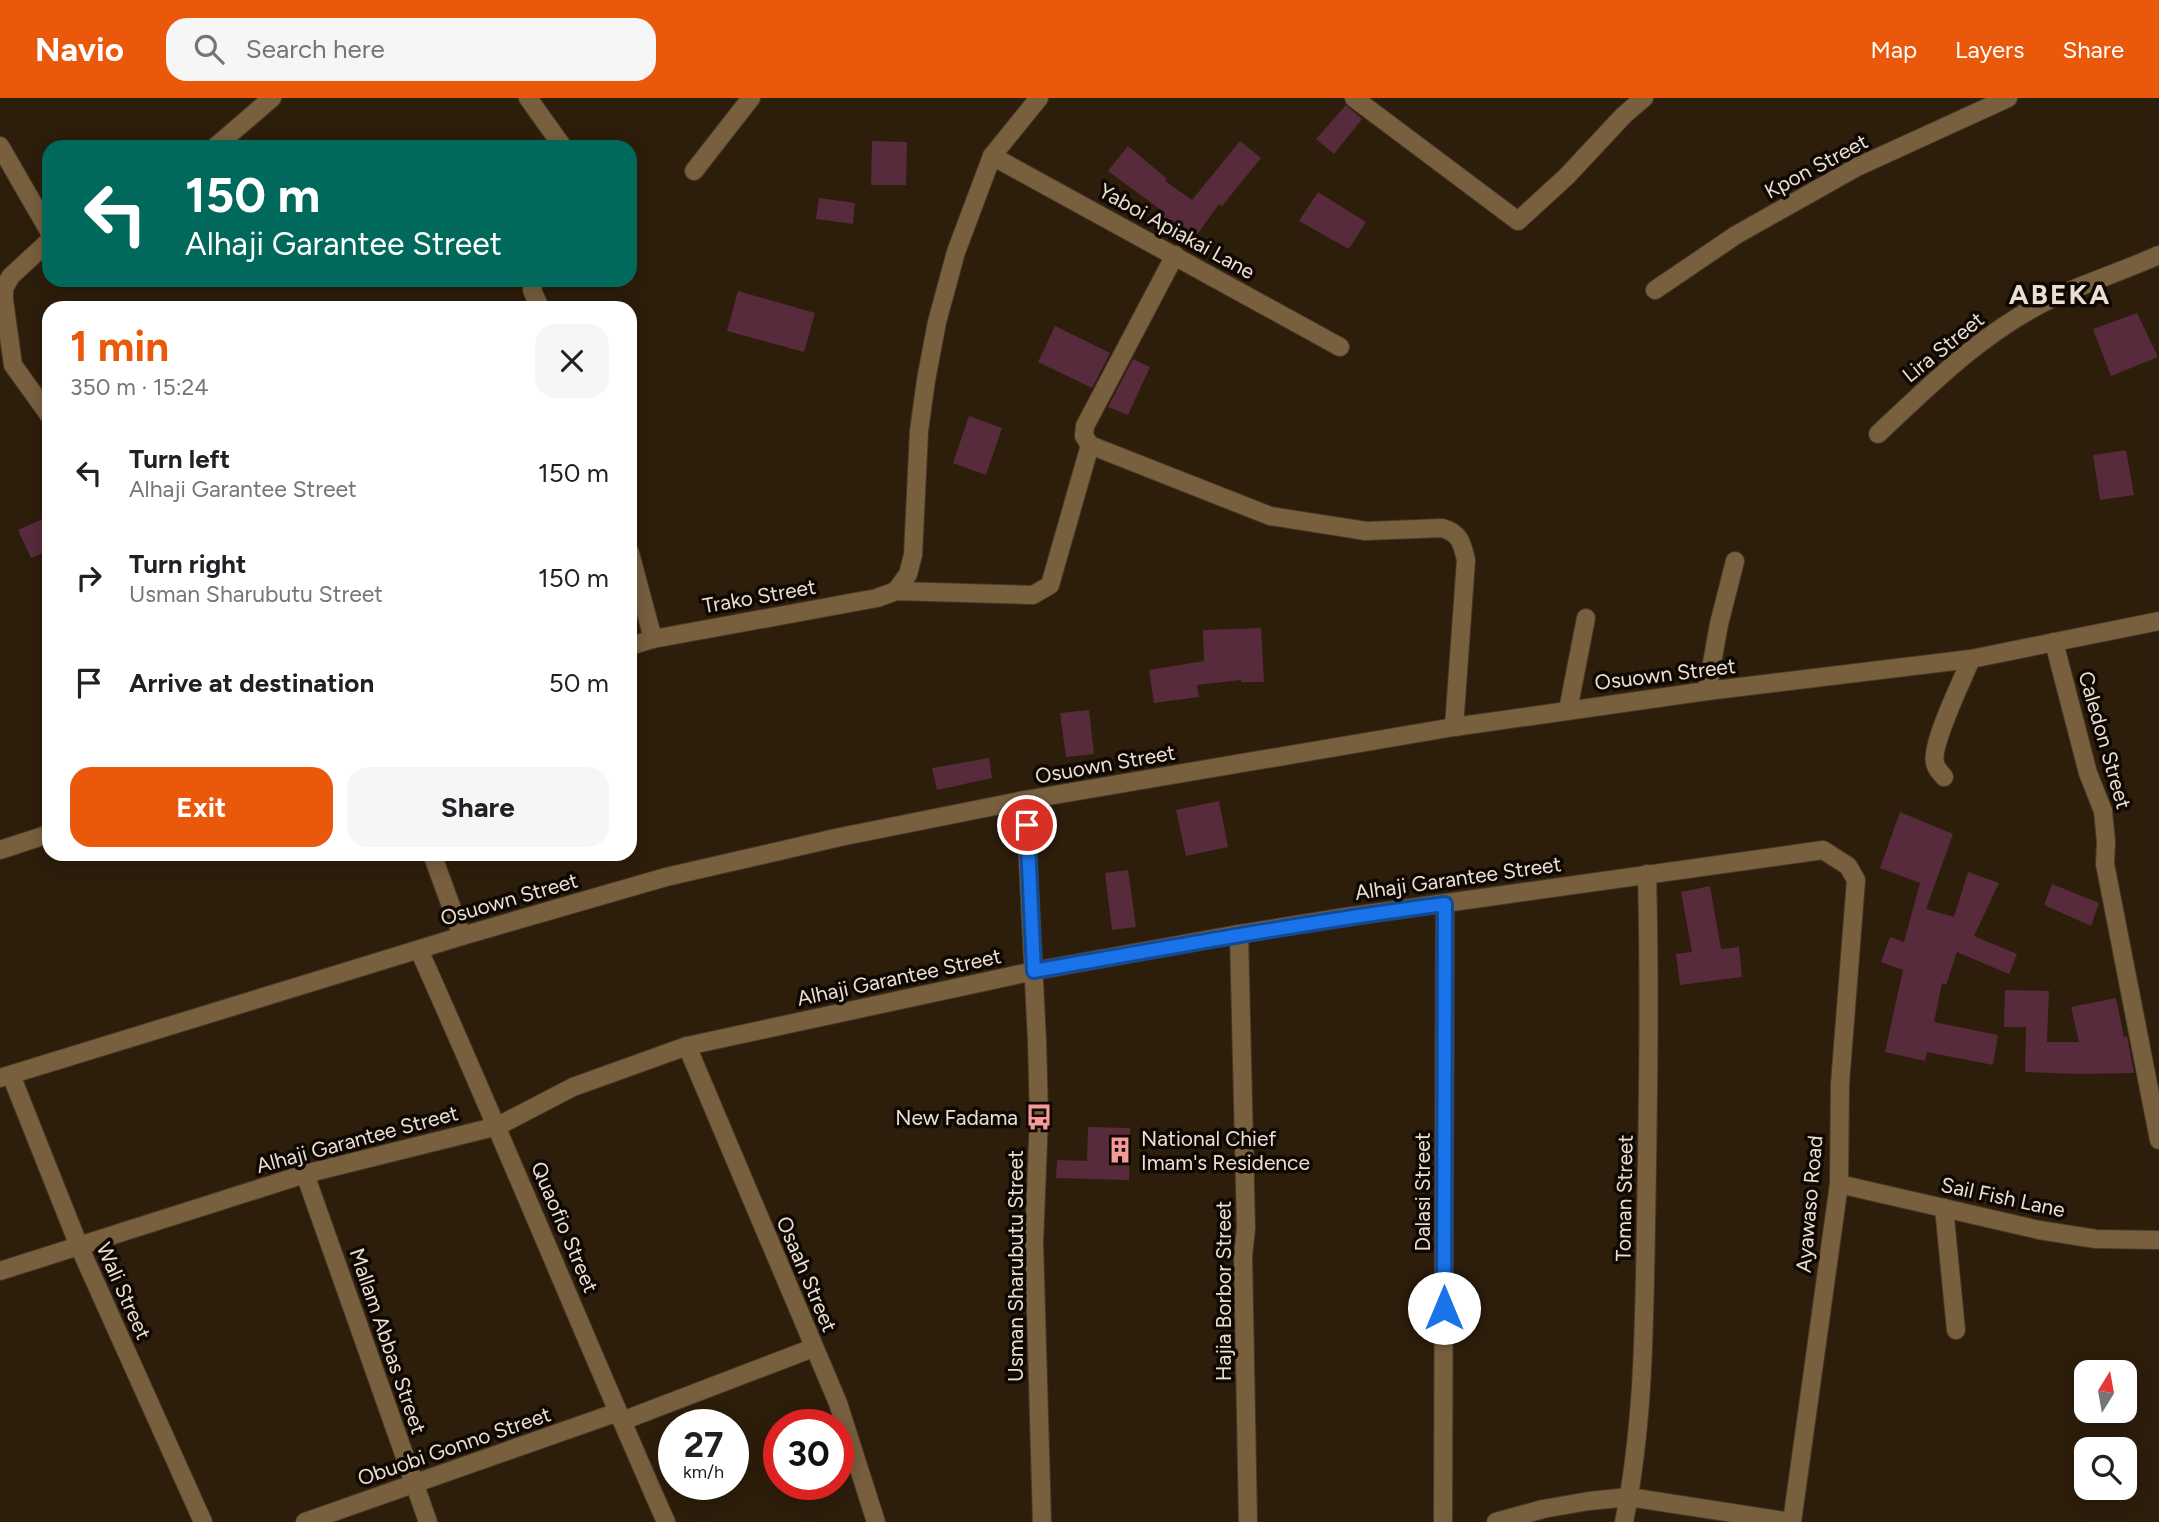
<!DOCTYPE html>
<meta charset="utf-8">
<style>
:root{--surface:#fff;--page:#f6f6f6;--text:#202124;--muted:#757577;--accent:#ea580c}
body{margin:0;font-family:Figtree,sans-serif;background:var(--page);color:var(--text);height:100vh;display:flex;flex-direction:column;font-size:26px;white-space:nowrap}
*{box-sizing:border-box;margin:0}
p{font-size:23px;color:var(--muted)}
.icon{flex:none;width:38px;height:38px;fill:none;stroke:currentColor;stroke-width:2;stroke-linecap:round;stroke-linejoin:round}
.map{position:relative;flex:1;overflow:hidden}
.panel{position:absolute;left:42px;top:203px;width:595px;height:560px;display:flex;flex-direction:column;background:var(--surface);border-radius:21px;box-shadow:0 4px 18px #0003}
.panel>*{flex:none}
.guide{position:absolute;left:42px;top:42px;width:595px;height:147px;border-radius:21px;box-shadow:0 4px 18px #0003;background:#00695c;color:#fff;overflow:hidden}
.needle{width:46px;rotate:11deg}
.tools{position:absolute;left:2074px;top:1262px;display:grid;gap:14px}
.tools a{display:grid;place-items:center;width:63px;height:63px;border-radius:14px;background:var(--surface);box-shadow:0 4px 18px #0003;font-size:35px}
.speed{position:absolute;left:658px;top:1311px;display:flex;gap:14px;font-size:35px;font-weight:700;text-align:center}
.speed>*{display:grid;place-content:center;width:91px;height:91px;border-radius:50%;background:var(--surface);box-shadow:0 4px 18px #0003;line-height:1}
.speed small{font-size:18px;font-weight:400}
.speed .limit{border:10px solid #d22;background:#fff;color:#111}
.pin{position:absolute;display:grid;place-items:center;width:60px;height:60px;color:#fff;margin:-30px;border:4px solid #fff;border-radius:50%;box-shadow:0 2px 7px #0007}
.me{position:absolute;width:77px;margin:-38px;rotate:0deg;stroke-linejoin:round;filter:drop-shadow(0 0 5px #0008)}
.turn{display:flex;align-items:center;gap:24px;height:147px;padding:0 28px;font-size:32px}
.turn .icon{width:91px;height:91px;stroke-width:2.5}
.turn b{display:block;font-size:49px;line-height:60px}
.round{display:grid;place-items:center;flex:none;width:74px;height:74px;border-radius:21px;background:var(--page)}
.overview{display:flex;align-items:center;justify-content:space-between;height:119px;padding:0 28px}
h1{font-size:42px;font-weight:700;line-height:52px;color:var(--accent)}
.primary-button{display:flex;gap:14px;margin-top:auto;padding:14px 28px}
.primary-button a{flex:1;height:80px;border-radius:21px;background:var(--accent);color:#fff;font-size:28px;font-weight:700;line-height:80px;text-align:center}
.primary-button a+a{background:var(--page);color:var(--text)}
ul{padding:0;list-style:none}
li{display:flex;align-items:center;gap:21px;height:105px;padding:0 28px}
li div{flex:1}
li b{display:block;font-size:26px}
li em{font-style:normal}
header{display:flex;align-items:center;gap:42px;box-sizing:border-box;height:98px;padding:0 35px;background:var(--accent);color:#fff}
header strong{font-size:33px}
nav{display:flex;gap:38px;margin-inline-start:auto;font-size:24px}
.search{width:490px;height:63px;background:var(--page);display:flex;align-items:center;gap:18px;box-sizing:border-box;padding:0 24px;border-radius:21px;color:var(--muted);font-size:26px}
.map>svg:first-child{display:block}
.building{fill:#572b3c}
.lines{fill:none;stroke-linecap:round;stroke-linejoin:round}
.minor-casing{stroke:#483827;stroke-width:20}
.minor{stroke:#78603f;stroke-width:18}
.route-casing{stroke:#114b97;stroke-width:18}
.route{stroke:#1a73e8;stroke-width:12}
.labels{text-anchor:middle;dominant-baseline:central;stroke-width:7;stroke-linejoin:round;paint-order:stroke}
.street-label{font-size:21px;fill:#ebdfd4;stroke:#100903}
.poi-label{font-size:21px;fill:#ebdfd4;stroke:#100903;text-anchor:end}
.district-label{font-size:28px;font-weight:bold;letter-spacing:2px;fill:#ebdfd4;stroke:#100903}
</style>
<header>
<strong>Navio</strong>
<div class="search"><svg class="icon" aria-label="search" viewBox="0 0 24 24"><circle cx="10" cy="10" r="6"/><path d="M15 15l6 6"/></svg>Search here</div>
<nav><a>Map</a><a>Layers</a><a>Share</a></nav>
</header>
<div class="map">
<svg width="2159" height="1424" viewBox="0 0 2159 1424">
<rect width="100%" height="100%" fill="#2d1d0b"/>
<g class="building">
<polygon points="1346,7 1362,21 1334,56 1316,41"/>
<polygon points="872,43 907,44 906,87 871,87"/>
<polygon points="1240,43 1261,60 1222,108 1219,106 1188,149 1153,123 1161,112 1108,73 1128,48 1167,81 1165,83 1192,102"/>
<polygon points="1318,94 1366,124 1349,151 1299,123"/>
<polygon points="819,100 855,105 853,126 816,121"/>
<polygon points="738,193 815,215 804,254 727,233"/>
<polygon points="2137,215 2158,259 2111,278 2093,231"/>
<polygon points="1055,228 1110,255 1092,290 1038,264"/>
<polygon points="1133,261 1150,269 1128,317 1108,309"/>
<polygon points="969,318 1002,330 986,377 953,365"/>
<polygon points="2126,352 2134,397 2100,402 2093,357"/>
<polygon points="49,418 49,452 31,460 18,432"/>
<polygon points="1261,530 1264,584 1241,584 1241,582 1197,587 1199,599 1154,605 1149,572 1204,563 1203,532"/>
<polygon points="1089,612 1094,656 1066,659 1060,615"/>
<polygon points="989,660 992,680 937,692 932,670"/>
<polygon points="1219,703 1228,749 1186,758 1176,712"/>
<polygon points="1900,714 1953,736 1926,811 1954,819 1968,774 1999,785 1974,838 2017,856 2009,876 1957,854 1946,887 1942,885 1934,924 1998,937 1993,967 1927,954 1925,963 1885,954 1903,872 1881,864 1890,839 1904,844 1920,785 1880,770"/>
<polygon points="1128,772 1136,829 1112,832 1105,775"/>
<polygon points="2052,786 2099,805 2091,828 2044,807"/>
<polygon points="1710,788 1721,851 1739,849 1742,879 1680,887 1676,856 1692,854 1681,794"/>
<polygon points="2005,892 2049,893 2047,944 2079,944 2071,909 2116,900 2124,939 2127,938 2134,975 2079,976 2025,974 2026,929 2004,929"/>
<polygon points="1088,1029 1130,1030 1129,1082 1056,1080 1057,1062 1087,1063"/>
</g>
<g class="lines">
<g class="minor-casing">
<g id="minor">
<polyline points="528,0 563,49"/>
<polyline points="1354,0 1518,123 1567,78 1624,17 1644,0"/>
<polyline points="0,48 49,133"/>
<polyline points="215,49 272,0"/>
<polyline points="992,58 1340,249"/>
<polyline points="694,73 751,0"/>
<polyline points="49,143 11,178 4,190 4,202 13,267 49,317"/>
<path d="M1175,157l-90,171 -1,10 6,9 180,71 96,15 76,-3c18,5 20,15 24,32l-12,167"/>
<polyline points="534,182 532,192 540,210"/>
<polyline points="1655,192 1736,137 1857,69 2008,0"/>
<path d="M1878,336c54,-51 108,-105 177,-137 34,-15 70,-27 104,-42"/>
<polyline points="630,455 653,541"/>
<polyline points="896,493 908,476 913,457 919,333 926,282 937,224 956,154 992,58 1039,0"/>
<polyline points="2054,544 2088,675 2103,713 2106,744 2105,766 2159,1042"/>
<polyline points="630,548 653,541 877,500 896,493 1033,497 1050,487 1090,347"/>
<polyline points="1707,593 1719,526 1735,463"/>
<polyline points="1568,612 1586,520"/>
<path d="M1944,679c-3,-4 -8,-8 -9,-14 -5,-18 28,-84 36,-104"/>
<polyline points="1025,702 1037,943 1039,1019 1034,1144 1042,1424"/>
<polyline points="0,752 49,736"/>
<polyline points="432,756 462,838"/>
<polyline points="1239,836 1246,1130 1243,1158 1248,1424"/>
<path d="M419,852c85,189 163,382 247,572"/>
<polyline points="687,948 838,1305 876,1424"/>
<polyline points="11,977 79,1148 203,1424"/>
<polyline points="0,980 462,838 666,779 840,739 1025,702 1454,629 1707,593 1971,561 2159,523"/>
<polyline points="305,1076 428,1424"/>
<polyline points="1839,1086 2039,1132 2096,1141 2159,1142"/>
<polyline points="1944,1110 1956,1232"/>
<polyline points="0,1173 305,1076 498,1028 573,989 687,948 1034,873 1239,836 1346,819 1823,752 1848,768 1856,782 1840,986 1839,1086 1792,1424"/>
<polyline points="622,1323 813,1250"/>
<polyline points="305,1424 618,1314"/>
<polyline points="1443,1424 1445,806"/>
<polyline points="1496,1424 1543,1411 1589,1403 1629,1399 1791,1424"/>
<path d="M1624,1424c20,-98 20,-197 22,-297 2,-117 4,-234 1,-351"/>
</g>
</g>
<use href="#minor" class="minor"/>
</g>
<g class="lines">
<g class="route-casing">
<path id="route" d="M1027,727l7,146c137,-24 273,-49 411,-67l-1,404"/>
</g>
<use href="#route" class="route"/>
</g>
<defs>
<g id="bus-bare" transform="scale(2.1)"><path d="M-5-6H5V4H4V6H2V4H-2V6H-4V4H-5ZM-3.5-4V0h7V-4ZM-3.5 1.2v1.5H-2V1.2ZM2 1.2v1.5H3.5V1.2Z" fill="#f59b99" stroke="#100903" stroke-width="2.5" paint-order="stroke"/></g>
<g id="building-bare" transform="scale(2.1)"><path d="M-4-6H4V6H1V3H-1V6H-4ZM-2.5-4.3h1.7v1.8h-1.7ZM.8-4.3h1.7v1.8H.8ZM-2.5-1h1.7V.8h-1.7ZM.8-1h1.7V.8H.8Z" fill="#f59b99" stroke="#100903" stroke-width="2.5" paint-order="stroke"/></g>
</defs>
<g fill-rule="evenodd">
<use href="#bus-bare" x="1039" y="1019"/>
<use href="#building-bare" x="1120" y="1052"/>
</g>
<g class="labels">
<g class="street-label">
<text transform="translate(1816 68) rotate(-28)">Kpon Street</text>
<text transform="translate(1177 133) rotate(29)">Yaboi Apiakai Lane</text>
<text transform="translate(1943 249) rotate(-39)">Lira Street</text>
<text transform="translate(759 498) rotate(-10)">Trako Street</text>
<text transform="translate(1665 576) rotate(-7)">Osuown Street</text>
<text transform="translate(2105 642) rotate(74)">Caledon Street</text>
<text transform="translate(1105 666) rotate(-10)">Osuown Street</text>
<text transform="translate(1458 780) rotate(-8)">Alhaji Garantee Street</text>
<text transform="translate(509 801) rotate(-16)">Osuown Street</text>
<text transform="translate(899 879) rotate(-12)">Alhaji Garantee Street</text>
<text transform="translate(357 1041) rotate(-15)">Alhaji Garantee Street</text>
<text transform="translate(1422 1094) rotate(-90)">Dalasi Street</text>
<text transform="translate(2003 1099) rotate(12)">Sail Fish Lane</text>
<text transform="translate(1624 1100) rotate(-89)">Toman Street</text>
<text transform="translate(1809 1106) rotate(-85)">Ayawaso Road</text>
<text transform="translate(565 1129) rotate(67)">Quaofio Street</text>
<text transform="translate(1015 1168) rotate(-90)">Usman Sharubutu Street</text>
<text transform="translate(807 1176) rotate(67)">Osaah Street</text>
<text transform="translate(124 1193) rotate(66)">Wali Street</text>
<text transform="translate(1223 1193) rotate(-90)">Hajia Borbor Street</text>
<text transform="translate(388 1243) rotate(71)">Mallam Abbas Street</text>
<text transform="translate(454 1348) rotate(-19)">Obuobi Gonno Street</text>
</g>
<g class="poi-label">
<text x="1018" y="1019">New Fadama</text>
<text x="1141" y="1040" text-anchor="start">National Chief<tspan x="1141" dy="24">Imam's Residence</tspan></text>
</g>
<g class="district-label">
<text x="2060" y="196">ABEKA</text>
</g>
</g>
</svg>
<div class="tools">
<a><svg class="needle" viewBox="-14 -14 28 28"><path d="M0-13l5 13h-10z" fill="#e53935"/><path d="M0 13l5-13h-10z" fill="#757577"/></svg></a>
<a><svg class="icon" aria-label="search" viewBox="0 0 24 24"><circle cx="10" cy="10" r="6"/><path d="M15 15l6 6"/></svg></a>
</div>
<div class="speed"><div>27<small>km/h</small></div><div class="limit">30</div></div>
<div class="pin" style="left:1027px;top:727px;background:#d93025"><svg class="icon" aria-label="arrive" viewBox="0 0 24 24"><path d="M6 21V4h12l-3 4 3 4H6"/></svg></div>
<svg class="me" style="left:1444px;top:1210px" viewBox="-20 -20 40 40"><circle r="19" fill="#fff"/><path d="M0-13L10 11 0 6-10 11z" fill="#1a73e8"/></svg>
<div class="guide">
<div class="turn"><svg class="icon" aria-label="left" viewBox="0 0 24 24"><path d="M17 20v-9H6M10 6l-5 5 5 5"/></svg><div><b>150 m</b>Alhaji Garantee Street</div></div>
</div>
<section class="panel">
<div class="overview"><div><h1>1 min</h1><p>350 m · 15:24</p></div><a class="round"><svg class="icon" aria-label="close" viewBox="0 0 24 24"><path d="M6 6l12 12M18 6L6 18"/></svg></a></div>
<ul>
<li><svg class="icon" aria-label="left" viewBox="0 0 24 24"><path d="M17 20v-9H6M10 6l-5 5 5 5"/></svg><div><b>Turn left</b><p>Alhaji Garantee Street</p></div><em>150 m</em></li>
<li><svg class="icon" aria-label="right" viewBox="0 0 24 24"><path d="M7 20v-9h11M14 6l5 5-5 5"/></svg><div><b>Turn right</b><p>Usman Sharubutu Street</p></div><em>150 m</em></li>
<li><svg class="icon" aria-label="arrive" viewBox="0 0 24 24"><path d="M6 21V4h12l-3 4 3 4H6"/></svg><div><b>Arrive at destination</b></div><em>50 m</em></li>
</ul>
<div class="primary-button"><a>Exit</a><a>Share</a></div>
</section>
</div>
